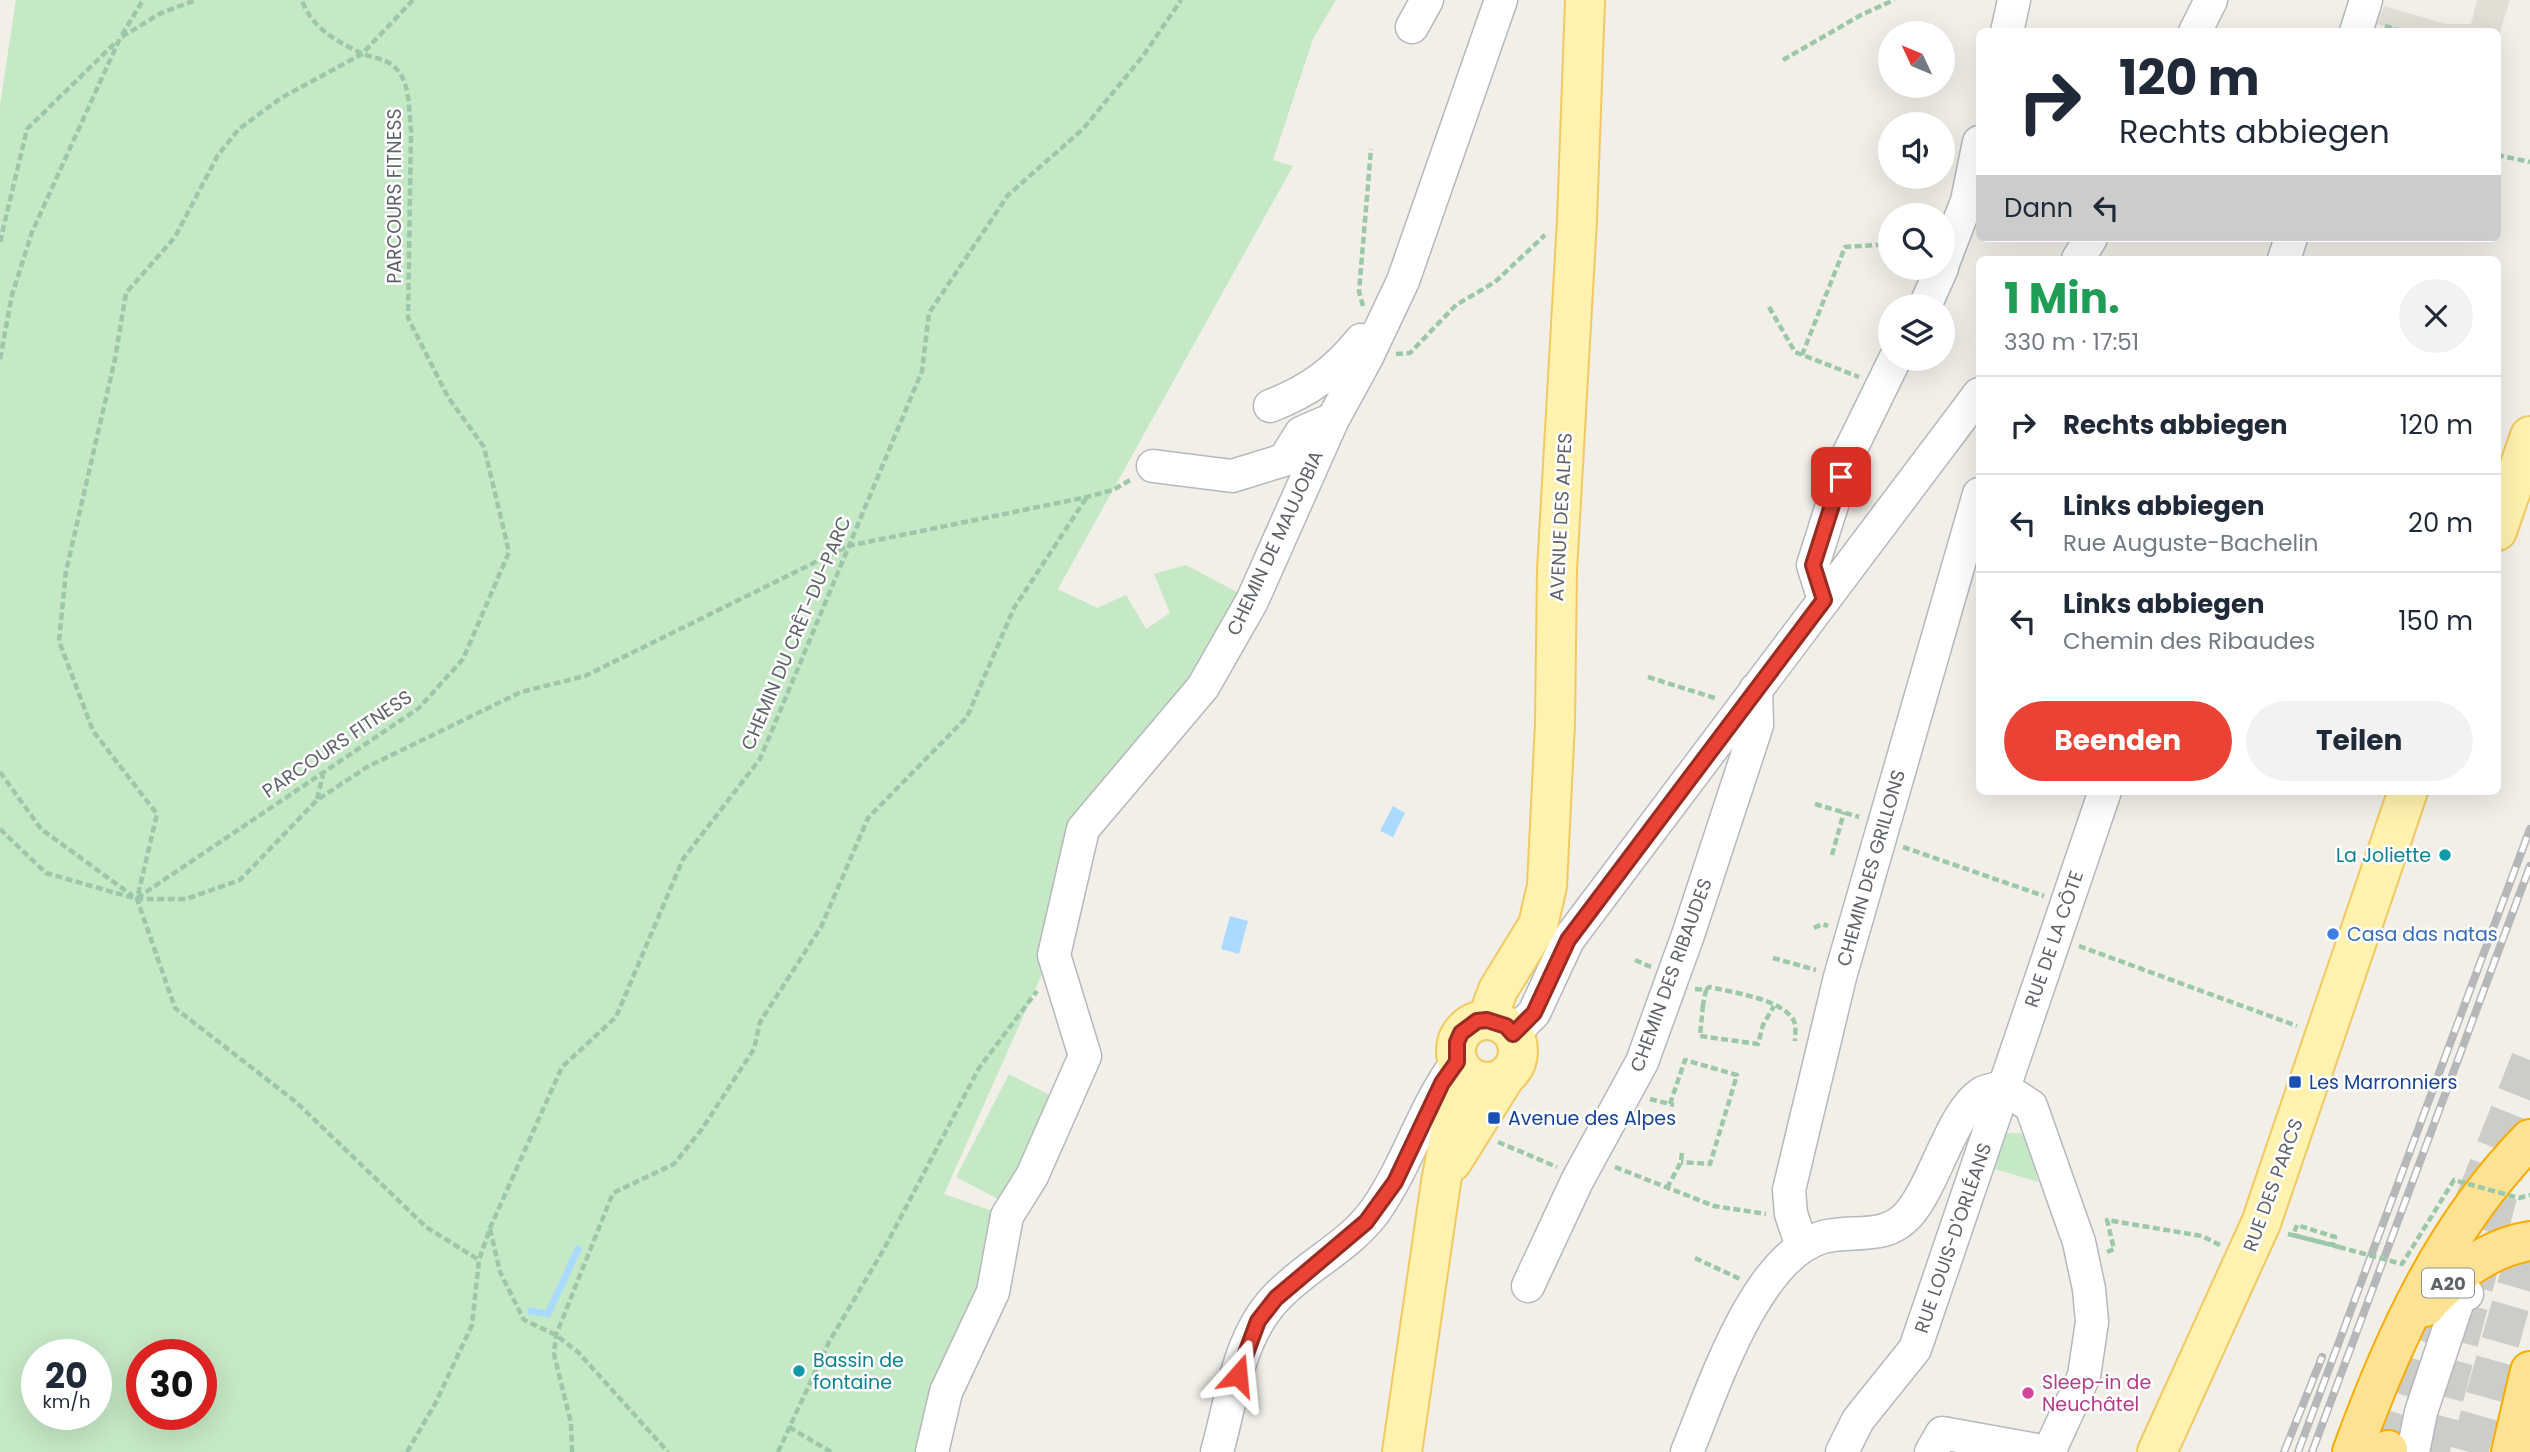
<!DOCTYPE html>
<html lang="de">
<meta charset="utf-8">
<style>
:root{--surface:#fff;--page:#f2f2f3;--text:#1f2937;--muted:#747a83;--line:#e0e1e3;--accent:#ea4335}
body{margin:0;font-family:Poppins,sans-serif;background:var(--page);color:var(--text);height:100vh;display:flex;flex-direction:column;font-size:26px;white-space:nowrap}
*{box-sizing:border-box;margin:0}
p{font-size:23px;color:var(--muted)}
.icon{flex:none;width:38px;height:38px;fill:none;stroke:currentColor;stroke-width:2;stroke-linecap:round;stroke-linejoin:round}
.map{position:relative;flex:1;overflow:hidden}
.side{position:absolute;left:1976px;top:256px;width:525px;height:539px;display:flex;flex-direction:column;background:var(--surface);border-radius:10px;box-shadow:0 7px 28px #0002}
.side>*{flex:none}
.guide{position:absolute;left:1976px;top:28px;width:525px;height:214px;border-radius:10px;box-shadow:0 7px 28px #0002;background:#fff;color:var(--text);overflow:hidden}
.needle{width:46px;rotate:314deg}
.tools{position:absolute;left:1878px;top:21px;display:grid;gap:14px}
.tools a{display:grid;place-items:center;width:77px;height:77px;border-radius:50%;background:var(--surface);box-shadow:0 7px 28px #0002;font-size:35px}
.speed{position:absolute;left:21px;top:1339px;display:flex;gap:14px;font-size:35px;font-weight:700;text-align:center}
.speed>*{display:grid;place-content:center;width:91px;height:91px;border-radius:50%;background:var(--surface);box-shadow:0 7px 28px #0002;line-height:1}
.speed small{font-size:18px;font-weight:400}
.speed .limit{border:10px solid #d22;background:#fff;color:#111}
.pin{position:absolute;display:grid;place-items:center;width:60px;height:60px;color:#fff;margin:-30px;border-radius:14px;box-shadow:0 4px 10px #0006}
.me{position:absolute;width:77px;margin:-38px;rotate:18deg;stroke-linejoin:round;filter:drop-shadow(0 0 5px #0008)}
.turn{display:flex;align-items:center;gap:24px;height:147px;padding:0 28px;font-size:32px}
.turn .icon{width:91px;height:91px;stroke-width:2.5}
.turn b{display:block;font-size:49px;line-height:60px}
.then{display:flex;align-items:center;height:66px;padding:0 28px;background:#0003;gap:14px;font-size:26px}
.round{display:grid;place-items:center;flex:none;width:74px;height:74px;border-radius:37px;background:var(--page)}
.overview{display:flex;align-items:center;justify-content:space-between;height:119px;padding:0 28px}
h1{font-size:42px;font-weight:700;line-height:52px;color:#1e9e55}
.primary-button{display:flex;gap:14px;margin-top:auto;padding:14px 28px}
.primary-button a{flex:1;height:80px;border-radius:42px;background:var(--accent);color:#fff;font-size:28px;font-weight:700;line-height:80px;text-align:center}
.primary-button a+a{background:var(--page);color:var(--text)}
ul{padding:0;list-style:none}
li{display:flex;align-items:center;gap:21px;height:98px;padding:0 28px;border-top:2px solid var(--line)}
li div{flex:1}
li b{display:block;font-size:26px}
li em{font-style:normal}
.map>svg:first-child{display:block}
.education{fill:#e1ded6}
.green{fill:#c5e8c5;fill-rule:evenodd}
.water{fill:#aadaff}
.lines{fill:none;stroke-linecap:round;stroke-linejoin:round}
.stream{stroke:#aadaff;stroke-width:7}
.highway-tunnel{stroke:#ccccc8;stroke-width:38;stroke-dasharray:38 19;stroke-linecap:butt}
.minor-casing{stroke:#b5b8bc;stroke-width:35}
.major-casing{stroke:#f2c960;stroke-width:42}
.highway-casing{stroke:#f9ab00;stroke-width:42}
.path{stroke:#9cc7a9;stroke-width:4.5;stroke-dasharray:7 3.5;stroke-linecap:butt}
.minor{stroke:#fff;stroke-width:32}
.major{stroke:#fff2af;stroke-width:38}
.highway{stroke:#fde293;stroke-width:38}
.rail-casing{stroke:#b6b7b8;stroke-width:8}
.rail{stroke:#fff;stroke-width:5;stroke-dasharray:16;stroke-linecap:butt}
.path-bridge{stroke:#9cc7a9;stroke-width:4.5;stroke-dasharray:7 3.5;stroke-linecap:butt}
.route-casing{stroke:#982c22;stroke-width:18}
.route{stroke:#ea4335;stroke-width:12}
.culture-dot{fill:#0f9aa8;stroke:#fff;stroke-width:2.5}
.shop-dot{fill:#3f7fe0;stroke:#fff;stroke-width:2.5}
.transit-dot{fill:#1a4fb4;stroke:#fff;stroke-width:2.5}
.hotel-dot{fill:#d1479c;stroke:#fff;stroke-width:2.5}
.labels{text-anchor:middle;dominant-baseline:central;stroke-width:5;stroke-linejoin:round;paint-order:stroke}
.shield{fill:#fff;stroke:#8f9295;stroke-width:2}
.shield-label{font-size:18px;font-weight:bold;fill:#5f6368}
.street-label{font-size:19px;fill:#5f6368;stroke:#fff}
.culture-label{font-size:19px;fill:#0d838f;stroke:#fff;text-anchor:end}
.shop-label{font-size:19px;fill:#366cbe;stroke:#fff;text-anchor:start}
.transit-label{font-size:19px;fill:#164399;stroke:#fff;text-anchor:start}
.hotel-label{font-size:19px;fill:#b23c85;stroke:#fff;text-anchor:start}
</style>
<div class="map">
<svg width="2530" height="1452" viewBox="0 0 2530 1452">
<rect width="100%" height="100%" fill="#f1efe8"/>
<polygon class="education" points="2477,0 2510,0 2497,41 2497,32 2404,31 2377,24 2384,6 2446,24 2471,24"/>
<g class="green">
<path d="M16,0h1320l-23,39 -40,121 20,6 -235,423 39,19 29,-13 20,34 24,-16 -16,-39 32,-9 64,34 -170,228 -29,127 -107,240 60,21 -73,237h-931v-1347zM37,1354h59v60h-59zM142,1354h59v60h-59z"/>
<polygon points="1009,1074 1055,1098 1002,1201 956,1177"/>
<polygon points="2006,1133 2020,1133 2028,1140 2038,1182 1995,1169"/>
</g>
<g class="water">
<polygon points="1393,806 1405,813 1393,837 1380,831"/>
<polygon points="1230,916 1248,921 1239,954 1221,949"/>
</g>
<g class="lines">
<polyline class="stream" points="531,1311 548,1314 578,1249"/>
<g class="highway-tunnel">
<polyline points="2474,1201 2530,1060"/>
<polyline points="2388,1450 2446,1277"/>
<polyline points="2430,1452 2505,1170"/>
<polyline points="2469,1452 2530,1237"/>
</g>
<g class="minor-casing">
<g id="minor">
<polyline points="1412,27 1427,0"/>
<polyline points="2007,32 2014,0"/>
<polyline points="2195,32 2211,0"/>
<polyline points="2356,32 2366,0"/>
<polyline points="2078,259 2091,238"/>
<polyline points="2284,259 2291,238"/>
<polyline points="1942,266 1967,201 1979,142"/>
<polyline points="1925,306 1942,268"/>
<path d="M1270,406c39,-15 65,-34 91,-66"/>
<polyline points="1153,466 1232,476 1284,460 1301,433 1333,419"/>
<polyline points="1824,600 1813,565 1848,455 1895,359"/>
<polyline points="1513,1034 1534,1013 1568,940 1979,394"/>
<polyline points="2002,1087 2031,1106 2079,1242 2089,1289 2092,1322 2084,1376 2049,1452"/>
<polyline points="1802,1246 1791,1214 1789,1190 1840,977 1979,494"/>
<polyline points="1528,1286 1577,1181 1642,1062 1688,935 1757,725 1756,689"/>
<polyline points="932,1452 946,1392 993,1292 1007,1216 1032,1176 1085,1056 1054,955 1083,829 1203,687 1252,601 1333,419 1367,357 1403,281 1501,0"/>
<path d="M1217,1452c14,-50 21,-114 58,-153 30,-33 73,-51 100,-88 33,-47 48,-103 82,-149"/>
<path d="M1687,1452c25,-60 68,-196 136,-215 29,-8 62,4 85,-22 27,-30 43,-102 74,-122 5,-3 14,-4 20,-6"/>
<polyline points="1842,1452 1858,1420 1915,1349 2105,791"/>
<polyline points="1931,1452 1942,1433 2048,1452"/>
<polyline points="2413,1452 2421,1412 2459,1298 2467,1294"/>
</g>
</g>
<g class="major-casing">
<g id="major">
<polyline points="2497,531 2530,436"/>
<circle cx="1487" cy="1051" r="31"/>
<polyline points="1487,1020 1498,990 1538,925 1547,886 1555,723 1557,570 1577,220 1585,0"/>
<polyline points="1452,1162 1505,1077"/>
<polyline points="1402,1452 1441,1182 1462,1071"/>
<polyline points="2157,1452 2261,1223 2408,791"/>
</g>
</g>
<g class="highway-casing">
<g id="highway">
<path d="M2425,1307c28,-32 62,-59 105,-66"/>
<path d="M2352,1452c42,-115 92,-225 178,-313"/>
<polyline points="2387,1452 2388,1450"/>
<polyline points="2511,1452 2530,1371"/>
</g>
</g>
<g class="path">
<polyline points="413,0 362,54 281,98 239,129 218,155 175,237 126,293 115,359 66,571 59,641 93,731 157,814 137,899 175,1008 296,1102 426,1227 479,1260"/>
<polyline points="2385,26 2404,32"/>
<polyline points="122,35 143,0"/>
<polyline points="1783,60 1861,15 1894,0"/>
<polyline points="2497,155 2530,162"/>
<polyline points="0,242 27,129 116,42"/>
<polyline points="1363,306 1359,292 1371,149"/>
<polyline points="1769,307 1795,352 1859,377"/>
<polyline points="1396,354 1410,353 1456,305 1495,282 1545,235"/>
<polyline points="1802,355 1845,247 1890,244"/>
<polyline points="0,359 12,295 32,232 120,38 161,13 196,0"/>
<polyline points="1648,677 1718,699"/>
<polyline points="0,772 41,829 133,896"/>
<polyline points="317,799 323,775"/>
<polyline points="1815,804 1859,817"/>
<polyline points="0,829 46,873 137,899 186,899 240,880 317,800 367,767 521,692 585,676 848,546 1087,497 1113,490 1132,479"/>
<polyline points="1903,847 2044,896"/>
<polyline points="1832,855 1844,812"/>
<path d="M137,898l282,-190 44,-49 46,-107 -25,-105 -36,-50 -40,-79 3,-188c-2,-17 -1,-44 -12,-58 -10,-14 -24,-13 -38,-19 -24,-11 -51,-27 -59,-53"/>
<polyline points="1814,928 1822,924 1828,926"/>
<polyline points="2079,946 2297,1026"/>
<polyline points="1773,958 1816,970"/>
<polyline points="1635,960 1651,967"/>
<polyline points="1695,989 1706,990 1703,1005 1708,1007"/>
<path d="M1706,990l3,-3c22,5 80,13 86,37 1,5 0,12 0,17"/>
<polyline points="1703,1005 1700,1036 1758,1044 1763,1025 1774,1006"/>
<polyline points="1650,1099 1674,1105"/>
<polyline points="1670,1104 1685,1060 1737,1075 1710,1164 1681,1162"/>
<polyline points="1498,1142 1557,1167"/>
<polyline points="1615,1167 1714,1206 1766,1214"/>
<polyline points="1667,1188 1681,1162 1682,1152"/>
<polyline points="2297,1225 2293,1235 2339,1247"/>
<polyline points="490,1229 500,1272 524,1320 556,1335 578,1352 668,1452"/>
<polyline points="2107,1252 2114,1249 2107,1220 2202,1236 2220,1245"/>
<polyline points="1695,1258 1740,1279"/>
<polyline points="789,1427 831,1452"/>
<polyline points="407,1452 435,1404 472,1325 479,1260 490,1228 562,1067 616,1017 683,859 760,759 922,371 929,313 1008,195 1083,129 1143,56 1181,0"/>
<polyline points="572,1452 571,1423 554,1354 556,1335 613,1193 674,1164 702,1129 754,1049 760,1022 821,927 868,818 967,717 1014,608 1087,497"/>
<polyline points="778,1452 829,1342 884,1249 979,1068 1037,991"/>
</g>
<use href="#minor" class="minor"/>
<use href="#major" class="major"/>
<use href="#highway" class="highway"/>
<g class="rail-casing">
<g id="rail">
<polyline points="2284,1452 2322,1357"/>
<polyline points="2298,1452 2530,829"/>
<polyline points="2312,1452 2530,866"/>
</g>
</g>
<use href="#rail" class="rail"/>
<g class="path-bridge">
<polyline points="2288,1234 2333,1245 2335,1237 2297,1225"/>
<polyline points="2339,1247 2402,1264 2454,1180 2519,1198 2530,1195"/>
</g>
</g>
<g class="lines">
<g class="route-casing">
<polyline id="route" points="1238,1375 1258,1321 1276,1298 1366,1222 1395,1182 1442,1083 1457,1062 1457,1042 1461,1033 1477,1021 1487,1020 1506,1026 1513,1034 1534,1013 1568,940 1824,600 1813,565 1841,477"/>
</g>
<use href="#route" class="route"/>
</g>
<g class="culture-dot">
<circle cx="2445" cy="855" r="7"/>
<circle cx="799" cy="1371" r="7"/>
</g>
<circle class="shop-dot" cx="2333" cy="934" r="7"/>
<g class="transit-dot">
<rect x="2288" y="1075" width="14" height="14" rx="3.5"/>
<rect x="1487" y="1111" width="14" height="14" rx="3.5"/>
</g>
<circle class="hotel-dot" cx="2028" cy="1393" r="7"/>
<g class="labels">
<rect class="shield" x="2422" y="1268.5" width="52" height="29" rx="5"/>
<g class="shield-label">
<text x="2448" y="1283">A20</text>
</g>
<g class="street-label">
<text transform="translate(394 196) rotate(-90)">PARCOURS FITNESS</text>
<text transform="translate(1561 517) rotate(-87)">AVENUE DES ALPES</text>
<text transform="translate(1275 543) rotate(-65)">CHEMIN DE MAUJOBIA</text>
<text transform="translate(796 633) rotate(-67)">CHEMIN DU CRÊT-DU-PARC</text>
<text transform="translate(337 744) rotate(-34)">PARCOURS FITNESS</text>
<text transform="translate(1871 868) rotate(-74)">CHEMIN DES GRILLONS</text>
<text transform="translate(2054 939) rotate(-71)">RUE DE LA CÔTE</text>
<text transform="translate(1671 975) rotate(-70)">CHEMIN DES RIBAUDES</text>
<text transform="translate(2273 1185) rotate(-70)">RUE DES PARCS</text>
<text transform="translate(1953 1238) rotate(-71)">RUE LOUIS-D'ORLÉANS</text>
</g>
<g class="culture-label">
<text x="2431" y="855">La Joliette</text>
<text x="813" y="1360" text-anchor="start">Bassin de<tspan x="813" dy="22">fontaine</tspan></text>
</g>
<g class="shop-label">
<text x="2347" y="934">Casa das natas</text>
</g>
<g class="transit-label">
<text x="2309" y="1082">Les Marronniers</text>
<text x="1508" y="1118">Avenue des Alpes</text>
</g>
<g class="hotel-label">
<text x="2042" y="1382">Sleep-in de<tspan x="2042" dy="22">Neuchâtel</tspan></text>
</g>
</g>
</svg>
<div class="tools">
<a><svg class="needle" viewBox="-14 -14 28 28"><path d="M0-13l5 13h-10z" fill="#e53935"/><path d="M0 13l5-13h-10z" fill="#747a83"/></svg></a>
<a><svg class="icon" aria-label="sound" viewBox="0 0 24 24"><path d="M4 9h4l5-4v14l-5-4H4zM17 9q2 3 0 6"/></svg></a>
<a><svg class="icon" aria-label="search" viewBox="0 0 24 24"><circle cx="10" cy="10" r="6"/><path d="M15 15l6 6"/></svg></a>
<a><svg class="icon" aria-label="layers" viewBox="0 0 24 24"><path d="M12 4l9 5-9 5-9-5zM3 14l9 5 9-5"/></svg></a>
</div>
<div class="speed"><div>20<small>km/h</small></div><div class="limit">30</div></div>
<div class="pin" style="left:1841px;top:477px;background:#d93025"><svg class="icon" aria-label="arrive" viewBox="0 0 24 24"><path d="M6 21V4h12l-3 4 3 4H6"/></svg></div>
<svg class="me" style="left:1238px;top:1375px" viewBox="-20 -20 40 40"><path d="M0-17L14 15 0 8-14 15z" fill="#ea4335" stroke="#fff" stroke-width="4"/></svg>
<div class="guide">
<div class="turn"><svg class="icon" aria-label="right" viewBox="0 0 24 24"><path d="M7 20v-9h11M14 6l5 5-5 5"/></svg><div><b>120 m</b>Rechts abbiegen</div></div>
<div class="then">Dann<svg class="icon" aria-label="left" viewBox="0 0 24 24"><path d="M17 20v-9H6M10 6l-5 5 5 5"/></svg></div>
</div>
<section class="side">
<div class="overview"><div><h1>1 Min.</h1><p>330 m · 17:51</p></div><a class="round"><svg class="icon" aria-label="close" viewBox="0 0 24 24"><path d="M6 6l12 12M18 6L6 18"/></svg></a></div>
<ul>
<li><svg class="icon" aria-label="right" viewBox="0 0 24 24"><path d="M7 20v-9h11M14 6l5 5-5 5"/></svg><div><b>Rechts abbiegen</b></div><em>120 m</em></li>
<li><svg class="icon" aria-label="left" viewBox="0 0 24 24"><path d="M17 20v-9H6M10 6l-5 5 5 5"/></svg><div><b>Links abbiegen</b><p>Rue Auguste-Bachelin</p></div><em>20 m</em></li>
<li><svg class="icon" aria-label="left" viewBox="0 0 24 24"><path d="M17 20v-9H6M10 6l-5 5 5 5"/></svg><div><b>Links abbiegen</b><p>Chemin des Ribaudes</p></div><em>150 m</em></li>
</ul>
<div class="primary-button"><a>Beenden</a><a>Teilen</a></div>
</section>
</div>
